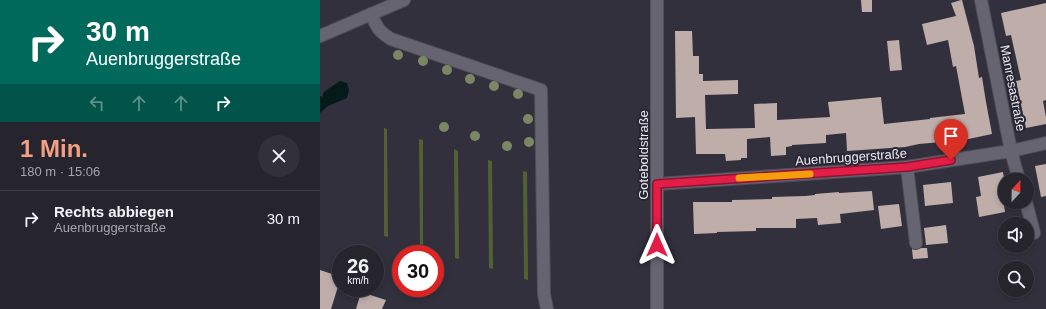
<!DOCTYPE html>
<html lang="de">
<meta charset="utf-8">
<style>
:root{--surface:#26242d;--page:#323039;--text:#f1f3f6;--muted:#a4a4aa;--line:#424149;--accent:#f39f83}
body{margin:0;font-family:Helvetica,sans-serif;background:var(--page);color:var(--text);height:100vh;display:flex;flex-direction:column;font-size:15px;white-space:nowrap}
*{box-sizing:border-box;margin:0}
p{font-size:13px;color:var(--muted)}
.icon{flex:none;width:22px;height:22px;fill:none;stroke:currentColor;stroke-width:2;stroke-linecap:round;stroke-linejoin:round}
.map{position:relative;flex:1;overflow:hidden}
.sheet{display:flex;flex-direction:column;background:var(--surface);width:320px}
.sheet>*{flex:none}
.guide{background:#00695c;color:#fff;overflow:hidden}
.needle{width:26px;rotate:22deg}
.tools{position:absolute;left:678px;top:173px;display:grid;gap:8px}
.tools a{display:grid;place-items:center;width:36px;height:36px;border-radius:50%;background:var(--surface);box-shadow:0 2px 6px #0003,0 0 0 1px var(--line);font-size:20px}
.speed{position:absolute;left:12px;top:245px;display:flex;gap:8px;font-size:20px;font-weight:700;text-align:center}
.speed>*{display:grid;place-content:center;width:52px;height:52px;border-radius:50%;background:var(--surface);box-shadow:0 2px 6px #0003,0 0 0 1px var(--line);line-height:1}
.speed small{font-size:10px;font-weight:400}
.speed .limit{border:6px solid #d22;background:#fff;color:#111}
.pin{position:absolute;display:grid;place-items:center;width:34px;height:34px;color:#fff;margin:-41px -17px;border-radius:50% 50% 50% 0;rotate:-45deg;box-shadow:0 0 4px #0007}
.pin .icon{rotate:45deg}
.me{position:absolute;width:44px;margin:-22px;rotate:0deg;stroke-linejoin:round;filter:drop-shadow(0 0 3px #0008)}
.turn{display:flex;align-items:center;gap:14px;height:84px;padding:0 20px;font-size:18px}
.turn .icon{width:52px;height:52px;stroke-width:2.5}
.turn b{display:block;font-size:28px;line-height:34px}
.lanes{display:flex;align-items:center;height:38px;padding:0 20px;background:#0003;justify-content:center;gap:20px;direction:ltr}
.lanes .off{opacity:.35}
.round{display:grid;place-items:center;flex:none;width:42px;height:42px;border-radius:21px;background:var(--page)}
.head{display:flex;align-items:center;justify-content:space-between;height:68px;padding:0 20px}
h1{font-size:24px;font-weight:700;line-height:30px;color:var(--accent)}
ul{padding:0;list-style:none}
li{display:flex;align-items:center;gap:12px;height:56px;padding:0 20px;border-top:1px solid var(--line)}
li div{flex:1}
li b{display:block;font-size:15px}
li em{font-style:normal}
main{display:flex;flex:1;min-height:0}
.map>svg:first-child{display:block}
.green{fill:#526132}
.water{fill:#041a1b}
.building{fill:#bfadaa}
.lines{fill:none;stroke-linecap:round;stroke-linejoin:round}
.minor-casing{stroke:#504e58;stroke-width:14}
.minor{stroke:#676472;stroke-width:12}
.tree{fill:#7b8764}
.route-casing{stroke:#92132f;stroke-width:10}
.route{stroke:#e11d48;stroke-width:7}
.slow{stroke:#f59e0b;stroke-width:7}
.labels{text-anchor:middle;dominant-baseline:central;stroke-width:4;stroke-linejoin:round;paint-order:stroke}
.street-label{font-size:13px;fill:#eae8f0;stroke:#282632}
</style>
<main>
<section class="sheet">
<div class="guide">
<div class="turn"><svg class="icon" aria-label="right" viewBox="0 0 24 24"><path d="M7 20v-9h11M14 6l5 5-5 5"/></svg><div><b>30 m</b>Auenbruggerstraße</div></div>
<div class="lanes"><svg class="icon off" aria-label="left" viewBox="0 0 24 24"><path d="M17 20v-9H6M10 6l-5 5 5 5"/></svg><svg class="icon off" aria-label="ahead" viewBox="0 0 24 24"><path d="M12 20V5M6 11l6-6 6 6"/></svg><svg class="icon off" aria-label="ahead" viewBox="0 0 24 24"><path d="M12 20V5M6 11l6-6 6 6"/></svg><svg class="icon" aria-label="right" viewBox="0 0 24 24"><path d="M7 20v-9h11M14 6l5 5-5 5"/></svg></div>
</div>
<div class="head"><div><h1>1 Min.</h1><p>180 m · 15:06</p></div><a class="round"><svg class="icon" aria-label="close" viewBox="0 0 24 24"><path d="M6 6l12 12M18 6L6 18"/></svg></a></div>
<ul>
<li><svg class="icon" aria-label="right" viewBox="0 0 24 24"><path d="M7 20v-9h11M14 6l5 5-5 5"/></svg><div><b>Rechts abbiegen</b><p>Auenbruggerstraße</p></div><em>30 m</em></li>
</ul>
</section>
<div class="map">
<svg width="726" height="309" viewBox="0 0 726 309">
<rect width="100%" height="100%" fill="#32303c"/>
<g class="green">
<polygon points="64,128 67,129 68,237 64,236"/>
<polygon points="99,139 103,140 103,248 100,247"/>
<polygon points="134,149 138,151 139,259 135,258"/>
<polygon points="168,160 172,161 173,269 169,268"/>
<polygon points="203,171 207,172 208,280 204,279"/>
</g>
<polygon class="water" points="20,81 27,83 29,90 27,98 8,106 0,113 0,96 3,97 3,93 8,89"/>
<g class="building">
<polygon points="541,0 552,0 552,12 542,12"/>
<polygon points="641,0 642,0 654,46 659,78 662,77 666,102 672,134 644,140 599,144 585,147 527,151 526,133 506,135 506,143 472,145 472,146 466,147 466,155 451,156 450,137 427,139 427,158 421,158 421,160 406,161 405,154 376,154 375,117 356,118 355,31 372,31 373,56 379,56 379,74 383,74 383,81 418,80 418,94 385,95 386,129 435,128 434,104 457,103 457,120 510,117 508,102 561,97 564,124 610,119 610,118 645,114 636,66 633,67 628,40 607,45 602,24 636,16 631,3"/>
<polygon points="726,3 726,100 723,101 726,117 726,124 706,128 696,81 701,80 691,35 686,36 681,13"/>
<polygon points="579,40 582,70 570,71 567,41"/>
<polygon points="726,164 726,196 721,197 715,166"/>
<polygon points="683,172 685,185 685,192 682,192 685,212 659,217 656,197 661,196 658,177"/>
<polygon points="631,182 633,203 605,206 603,185"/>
<polygon points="552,191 554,210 520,214 521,223 498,225 497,218 476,219 476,228 436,228 436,231 397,232 397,233 374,234 373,202 412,202 412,200 452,199 452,197 485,196 495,195 495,194 519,192 519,193"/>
<polygon points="579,204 582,226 561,229 558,206"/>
<polygon points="626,225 628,243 606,245 604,228"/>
<polygon points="601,248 607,248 608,258 593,259 592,249 596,250"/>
<polygon points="0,270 21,277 11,309 0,309"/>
<polygon points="41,292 66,300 62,309 36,309"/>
</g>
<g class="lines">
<g class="minor-casing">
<g id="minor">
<polyline points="337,0 337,309"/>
<polyline points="661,0 691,151 699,180"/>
<path d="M51,14c6,13 7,17 20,25l150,51 3,204 3,15"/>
<polyline points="0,36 84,0"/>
<polyline points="587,167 596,243"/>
<polyline points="337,184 587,167 691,151 726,143"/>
<polyline points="706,202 714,233"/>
</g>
</g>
<use href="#minor" class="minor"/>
</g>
<g class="tree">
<circle cx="78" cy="55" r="5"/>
<circle cx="103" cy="61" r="5"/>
<circle cx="127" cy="70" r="5"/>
<circle cx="150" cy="79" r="5"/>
<circle cx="174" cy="86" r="5"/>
<circle cx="198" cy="94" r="5"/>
<circle cx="208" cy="119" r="5"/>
<circle cx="124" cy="127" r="5"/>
<circle cx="155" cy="136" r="5"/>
<circle cx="209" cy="142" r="5"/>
<circle cx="187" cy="146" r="5"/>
</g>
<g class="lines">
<g class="route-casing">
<polyline id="route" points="337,245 337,184 587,167 631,160"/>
</g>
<use href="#route" class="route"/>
<polyline class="slow" points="419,178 490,174"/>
</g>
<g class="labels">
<g class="street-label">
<text transform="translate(693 88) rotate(79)">Manresastraße</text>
<text transform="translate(323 155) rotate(-90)">Goteboldstraße</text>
<text transform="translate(531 157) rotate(-4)">Auenbruggerstraße</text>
</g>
</g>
</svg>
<div class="tools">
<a><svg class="needle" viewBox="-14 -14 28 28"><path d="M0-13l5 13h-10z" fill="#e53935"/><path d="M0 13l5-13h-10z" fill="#a4a4aa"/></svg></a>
<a><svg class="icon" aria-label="sound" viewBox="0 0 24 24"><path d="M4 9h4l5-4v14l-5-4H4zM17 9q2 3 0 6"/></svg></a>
<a><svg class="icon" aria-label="search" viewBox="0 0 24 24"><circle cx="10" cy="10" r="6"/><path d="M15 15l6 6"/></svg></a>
</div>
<div class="speed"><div>26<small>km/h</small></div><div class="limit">30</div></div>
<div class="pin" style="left:631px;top:160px;background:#d93025"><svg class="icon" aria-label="arrive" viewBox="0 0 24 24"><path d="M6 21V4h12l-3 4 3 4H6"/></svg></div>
<svg class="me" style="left:337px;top:245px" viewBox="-20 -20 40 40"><path d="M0-17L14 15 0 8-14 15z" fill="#e11d48" stroke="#fff" stroke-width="4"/></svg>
</div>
</main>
